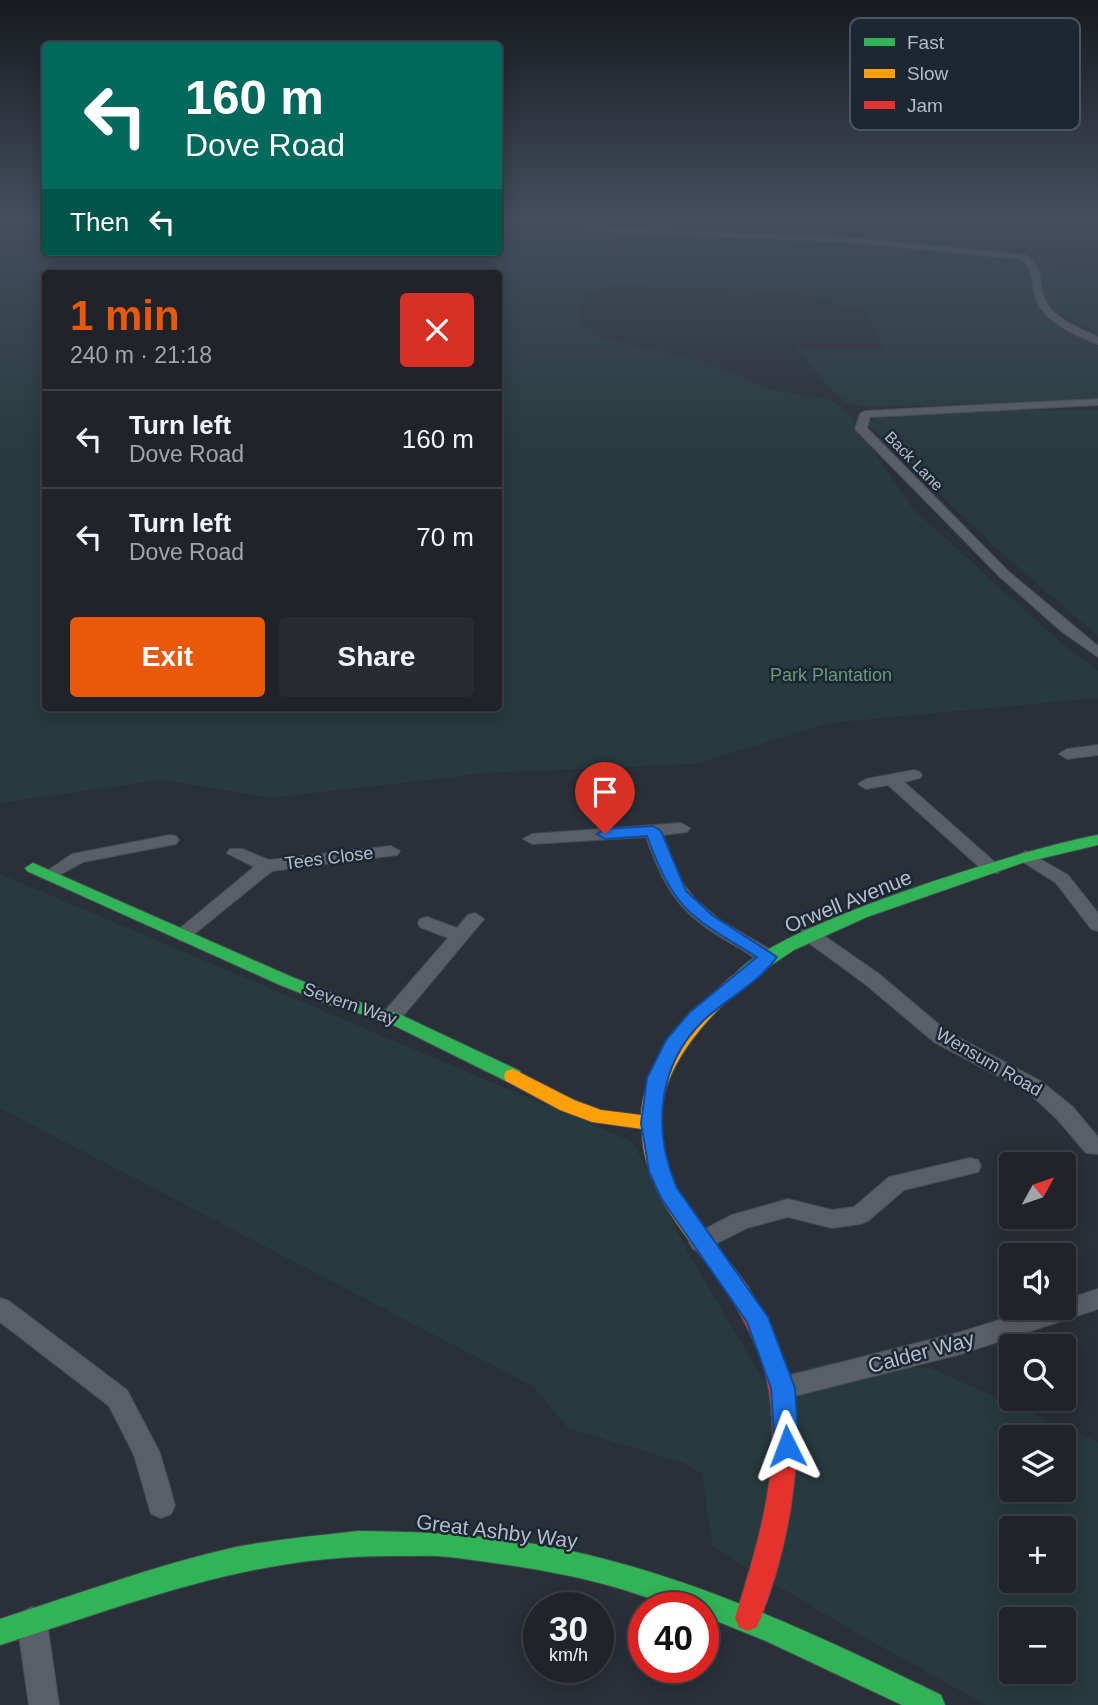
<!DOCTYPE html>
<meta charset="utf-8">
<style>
:root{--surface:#20242a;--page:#282c32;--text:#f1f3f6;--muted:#a2a4a8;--line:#3d4147;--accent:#ea580c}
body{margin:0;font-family:Arial,sans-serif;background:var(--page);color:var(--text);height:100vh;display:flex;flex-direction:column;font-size:26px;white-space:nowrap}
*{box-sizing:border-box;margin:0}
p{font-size:23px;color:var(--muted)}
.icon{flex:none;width:38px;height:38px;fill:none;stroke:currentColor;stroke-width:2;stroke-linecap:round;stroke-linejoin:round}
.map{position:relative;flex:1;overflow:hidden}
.side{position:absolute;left:42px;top:270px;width:460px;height:441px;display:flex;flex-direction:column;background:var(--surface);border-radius:7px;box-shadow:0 4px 18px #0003,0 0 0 2px var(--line)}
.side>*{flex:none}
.guide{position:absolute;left:42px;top:42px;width:460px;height:214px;border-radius:7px;box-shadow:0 4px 18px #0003,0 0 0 2px var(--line);background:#00695c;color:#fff;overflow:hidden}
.needle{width:46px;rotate:50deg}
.controls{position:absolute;left:999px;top:1152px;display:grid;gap:14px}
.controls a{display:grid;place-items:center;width:77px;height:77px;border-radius:7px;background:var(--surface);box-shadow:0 4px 18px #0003,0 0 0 2px var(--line);font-size:35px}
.speed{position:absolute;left:523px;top:1592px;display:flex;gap:14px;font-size:35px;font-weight:700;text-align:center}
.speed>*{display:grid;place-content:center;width:91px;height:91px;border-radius:50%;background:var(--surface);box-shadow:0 4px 18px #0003,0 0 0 2px var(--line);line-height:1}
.speed small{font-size:18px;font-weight:400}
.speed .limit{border:10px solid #d22;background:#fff;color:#111}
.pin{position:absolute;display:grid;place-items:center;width:60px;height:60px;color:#fff;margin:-72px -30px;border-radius:50% 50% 50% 0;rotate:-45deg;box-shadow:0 0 7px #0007}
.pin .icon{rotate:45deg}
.me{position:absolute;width:77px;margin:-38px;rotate:357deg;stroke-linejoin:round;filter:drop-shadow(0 0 5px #0008)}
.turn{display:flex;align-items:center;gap:24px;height:147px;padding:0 28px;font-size:32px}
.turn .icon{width:91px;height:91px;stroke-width:2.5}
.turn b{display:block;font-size:49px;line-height:60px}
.then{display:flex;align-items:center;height:66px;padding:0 28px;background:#0003;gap:14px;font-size:26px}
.round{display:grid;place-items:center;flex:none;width:74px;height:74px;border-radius:7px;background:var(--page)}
.head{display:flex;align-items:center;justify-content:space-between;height:119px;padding:0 28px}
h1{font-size:42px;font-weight:700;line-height:52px;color:var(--accent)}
.cta{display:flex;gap:14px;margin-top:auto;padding:14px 28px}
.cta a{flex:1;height:80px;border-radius:7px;background:var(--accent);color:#fff;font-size:28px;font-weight:700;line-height:80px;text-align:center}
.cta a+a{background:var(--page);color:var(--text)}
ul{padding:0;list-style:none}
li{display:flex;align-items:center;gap:21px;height:98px;padding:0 28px;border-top:2px solid var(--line)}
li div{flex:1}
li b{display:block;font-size:26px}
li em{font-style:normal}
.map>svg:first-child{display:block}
.green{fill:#273a3e;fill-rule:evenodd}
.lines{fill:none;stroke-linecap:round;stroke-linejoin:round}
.street-casing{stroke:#484c53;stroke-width:2}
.fast-casing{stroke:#484c53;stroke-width:2}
.slow-casing{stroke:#484c53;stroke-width:2}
.jam-casing{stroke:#484c53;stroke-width:2}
.street{fill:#5a5e66;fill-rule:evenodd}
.fast{fill:#30b455;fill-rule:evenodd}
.slow{fill:#ff9f0a;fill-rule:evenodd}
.jam{fill:#e5322d;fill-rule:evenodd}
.route{fill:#1a73e8;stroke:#114b97;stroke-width:2}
.labels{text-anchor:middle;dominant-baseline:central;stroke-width:5;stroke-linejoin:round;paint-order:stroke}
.far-street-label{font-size:16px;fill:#b4bcc9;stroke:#1d2633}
.park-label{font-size:18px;fill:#6b9a76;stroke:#1d2633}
.street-label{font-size:18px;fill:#b4bcc9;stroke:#1d2633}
.near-street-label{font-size:21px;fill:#b4bcc9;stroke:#1d2633}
.key{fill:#1d2633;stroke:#4a5360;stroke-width:2}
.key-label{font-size:19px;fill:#b4bcc9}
</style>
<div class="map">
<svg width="1098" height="1705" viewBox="0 0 1098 1705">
<rect width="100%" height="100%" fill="#2a3038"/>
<g class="green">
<path d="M572,217h526v3h-6l-7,7 -58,-4 -2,15 -36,-4 -7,17 -139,-12 -229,-10 -13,-3 -4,7 -17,7 49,7 14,-14 149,5 249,22 2,7 55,9v59l-37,-22 -19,5 43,18 13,11v54l-235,6 -17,-5 -12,-10 -39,-44 88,1 -15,-37c-18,-3 -35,-10 -52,-14 -66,-14 -138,-9 -205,-12l-24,7 -7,11 -2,19 22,14 108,26 57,25 68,13 16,14 64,94 147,133 38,29v27l-269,25 -134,41 -208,9 -216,25 -110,-18 -161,23v-559l45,-1 1,9h453v-20l74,-2zM46,273h453v434h-453z"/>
<polygon points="1098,410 1098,636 996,548 870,426 870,421 879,416 955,411"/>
<path d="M0,874l633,268 56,113 74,124 64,-16 103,5 168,74v263h-112l-133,-74 -140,-84 -11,-73 -15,-10 -119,-36 -34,-41 -534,-279zM1012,1437h52v52h-52zM1012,1528h52v52h-52zM1012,1619h52v52h-52z"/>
</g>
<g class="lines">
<g class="street-casing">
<g id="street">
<path d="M588,217h8l-5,10 257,11 178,17c21,16 10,31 21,49 10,16 35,25 51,33v7c-20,-7 -55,-23 -62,-45 -5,-15 -1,-29 -15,-40l-173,-17 -259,-11 -7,-6z"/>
<polygon points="1098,399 1098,405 870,417 867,428 1009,572 1098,646 1098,657 1061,631 1000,577 855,429 860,414 865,411"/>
<polygon points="1098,745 1098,755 1067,759 1059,754 1067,749"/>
<polygon points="914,770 920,772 922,775 920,778 904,782 998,865 1001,869 998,873 986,873 888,785 866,789 858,784 866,779"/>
<path d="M681,823l9,5 -3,4 -24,3 16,43 16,21 25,21 56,33 3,4 -3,4c-13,4 -24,-5 -35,-12 -57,-32 -73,-50 -95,-112l-114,7 -9,-5 9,-5z"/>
<polygon points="170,835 176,836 179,840 176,844 83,862 50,880 41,875 72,854"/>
<polygon points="391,846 400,851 397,855 272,871 188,939 181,941 172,935 254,867 227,853 230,849 242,849 269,860"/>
<polygon points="1026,851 1068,875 1098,913 1098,931 1091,929 1056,883 1020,860 1017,856"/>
<polygon points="475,913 484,919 398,1022 384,1022 381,1017 384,1012 448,938 420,927 418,923 420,919 427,917 457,928 468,915"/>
<polygon points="809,928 816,930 879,974 948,1032 1042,1082 1073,1107 1098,1137 1098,1154 1086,1153 1057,1119 1028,1092 934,1042 865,984 802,938 800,934 802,930"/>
<polygon points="970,1158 978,1160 981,1166 978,1172 904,1190 868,1221 860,1224 832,1228 788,1217 747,1228 701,1251 693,1249 689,1242 693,1235 732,1215 788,1199 832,1210 854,1207 889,1177"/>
<polygon points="1098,1289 1098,1309 961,1354 783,1399 774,1396 770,1388 774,1380 783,1377 961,1332 1040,1307 1064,1307 1064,1300"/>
<polygon points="0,1298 9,1301 127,1390 160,1453 175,1505 171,1514 161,1518 151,1514 134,1455 109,1406 0,1322"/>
<polygon points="32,1607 42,1612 47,1622 59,1705 29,1705 17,1622 22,1612"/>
</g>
</g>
<g class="fast-casing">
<g id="fast">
<path d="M1098,835v10l-76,18 -155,54 -73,33 -45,30h-12l-3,-4c34,-49 299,-130 364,-141z"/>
<polygon points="33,863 292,977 345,998 397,1013 520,1071 522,1076 520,1081 513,1083 506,1081 385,1021 333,1006 280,985 27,871 25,868"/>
<path d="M358,1531c57,1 113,2 170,12 145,23 281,88 413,152l4,10h-43l-136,-64 -62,-25v-8c-33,0 -61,-13 -93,-22 -53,-15 -107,-22 -161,-29 -18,-2 -36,-1 -54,-1 -143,-2 -262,47 -396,89v-26c78,-25 156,-54 236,-72 40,-8 81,-11 122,-16z"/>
</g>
</g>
<g class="slow-casing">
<path id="slow" d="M743,970l6,2 3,4 -3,4c-72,65 -122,130 -62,226 17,28 42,53 61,81l3,6 -3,6 -8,3 -8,-3c-34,-53 -90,-102 -90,-170l-50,-7 -32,-12 -54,-29 -2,-5 2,-5 7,-2 61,31 27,10 40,5c3,-49 40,-94 76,-125 8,-7 16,-17 26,-20z"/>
</g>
<g class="jam-casing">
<path id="jam" d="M740,1284l8,3c15,28 31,56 40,87 21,76 -1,182 -31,253l-9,4 -9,-4 -4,-9c24,-78 50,-159 31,-242 -7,-30 -23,-56 -37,-83l3,-6z"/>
</g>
<use href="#street" class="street"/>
<use href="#fast" class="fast"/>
<use href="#slow" class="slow"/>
<use href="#jam" class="jam"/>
</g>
<linearGradient id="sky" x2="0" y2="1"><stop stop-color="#171a1f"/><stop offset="0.48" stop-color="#444e5e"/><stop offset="1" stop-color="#444e5e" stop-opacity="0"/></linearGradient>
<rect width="1098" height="455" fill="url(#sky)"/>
<path class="route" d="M653,826l8,5 25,60 26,24 65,42c-17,25 -51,42 -73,63 -47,45 -52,111 -27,168l91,129 27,71 4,58 -4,7 -8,3 -9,-3 -3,-7 -4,-58 -24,-66 -86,-124 -12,-27 -8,-48 6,-45 19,-38 24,-28 67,-55c-66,-40 -83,-46 -110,-121l-42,3 -8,-5 8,-5z"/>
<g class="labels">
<g class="far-street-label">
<text transform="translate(914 461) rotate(46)">Back Lane</text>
</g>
<g class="park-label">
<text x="831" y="675">Park Plantation</text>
</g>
<g class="street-label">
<text transform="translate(329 858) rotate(-7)">Tees Close</text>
<text transform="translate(350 1004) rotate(19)">Severn Way</text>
<text transform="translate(989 1062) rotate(30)">Wensum Road</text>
</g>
<g class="near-street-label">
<text transform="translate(848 901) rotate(-22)">Orwell Avenue</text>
<text transform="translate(921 1352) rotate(-15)">Calder Way</text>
<text transform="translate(497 1531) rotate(7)">Great Ashby Way</text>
</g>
</g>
<rect x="850" y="18" width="230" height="112" rx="10" class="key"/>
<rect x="864" y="38" width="31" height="8" fill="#30b455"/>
<rect x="864" y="69" width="31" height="9" fill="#ff9f0a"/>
<rect x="864" y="101" width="31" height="8" fill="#e5322d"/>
<g class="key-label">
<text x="907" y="49">Fast</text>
<text x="907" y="80">Slow</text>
<text x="907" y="112">Jam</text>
</g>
</svg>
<div class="controls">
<a><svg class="needle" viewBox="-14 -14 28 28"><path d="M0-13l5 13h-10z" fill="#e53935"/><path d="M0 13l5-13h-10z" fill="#a2a4a8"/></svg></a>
<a><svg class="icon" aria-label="sound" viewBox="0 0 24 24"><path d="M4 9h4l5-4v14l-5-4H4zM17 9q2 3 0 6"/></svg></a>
<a><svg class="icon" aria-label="search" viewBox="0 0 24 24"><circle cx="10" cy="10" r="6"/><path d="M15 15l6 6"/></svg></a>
<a><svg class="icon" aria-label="layers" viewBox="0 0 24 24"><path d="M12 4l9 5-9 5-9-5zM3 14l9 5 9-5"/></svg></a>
<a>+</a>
<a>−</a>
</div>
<div class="speed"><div>30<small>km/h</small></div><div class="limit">40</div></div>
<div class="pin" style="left:605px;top:834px;background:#d93025"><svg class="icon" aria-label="arrive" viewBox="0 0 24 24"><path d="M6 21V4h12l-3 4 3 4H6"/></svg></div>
<svg class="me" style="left:787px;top:1446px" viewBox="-20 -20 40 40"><path d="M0-17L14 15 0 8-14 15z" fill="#1a73e8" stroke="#fff" stroke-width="4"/></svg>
<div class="guide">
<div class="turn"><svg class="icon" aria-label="left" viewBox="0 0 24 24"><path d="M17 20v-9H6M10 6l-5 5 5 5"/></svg><div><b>160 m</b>Dove Road</div></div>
<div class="then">Then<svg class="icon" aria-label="left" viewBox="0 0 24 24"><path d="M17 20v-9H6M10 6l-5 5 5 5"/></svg></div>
</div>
<section class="side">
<div class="head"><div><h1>1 min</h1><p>240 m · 21:18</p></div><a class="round" style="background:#d93025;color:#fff"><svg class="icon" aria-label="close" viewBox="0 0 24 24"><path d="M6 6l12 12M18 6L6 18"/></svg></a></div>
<ul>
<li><svg class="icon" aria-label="left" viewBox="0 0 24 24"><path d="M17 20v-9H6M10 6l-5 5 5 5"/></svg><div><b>Turn left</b><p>Dove Road</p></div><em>160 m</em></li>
<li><svg class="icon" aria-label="left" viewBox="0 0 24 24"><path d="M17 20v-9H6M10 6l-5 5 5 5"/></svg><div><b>Turn left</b><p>Dove Road</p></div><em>70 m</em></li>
</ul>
<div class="cta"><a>Exit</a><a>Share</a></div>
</section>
</div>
